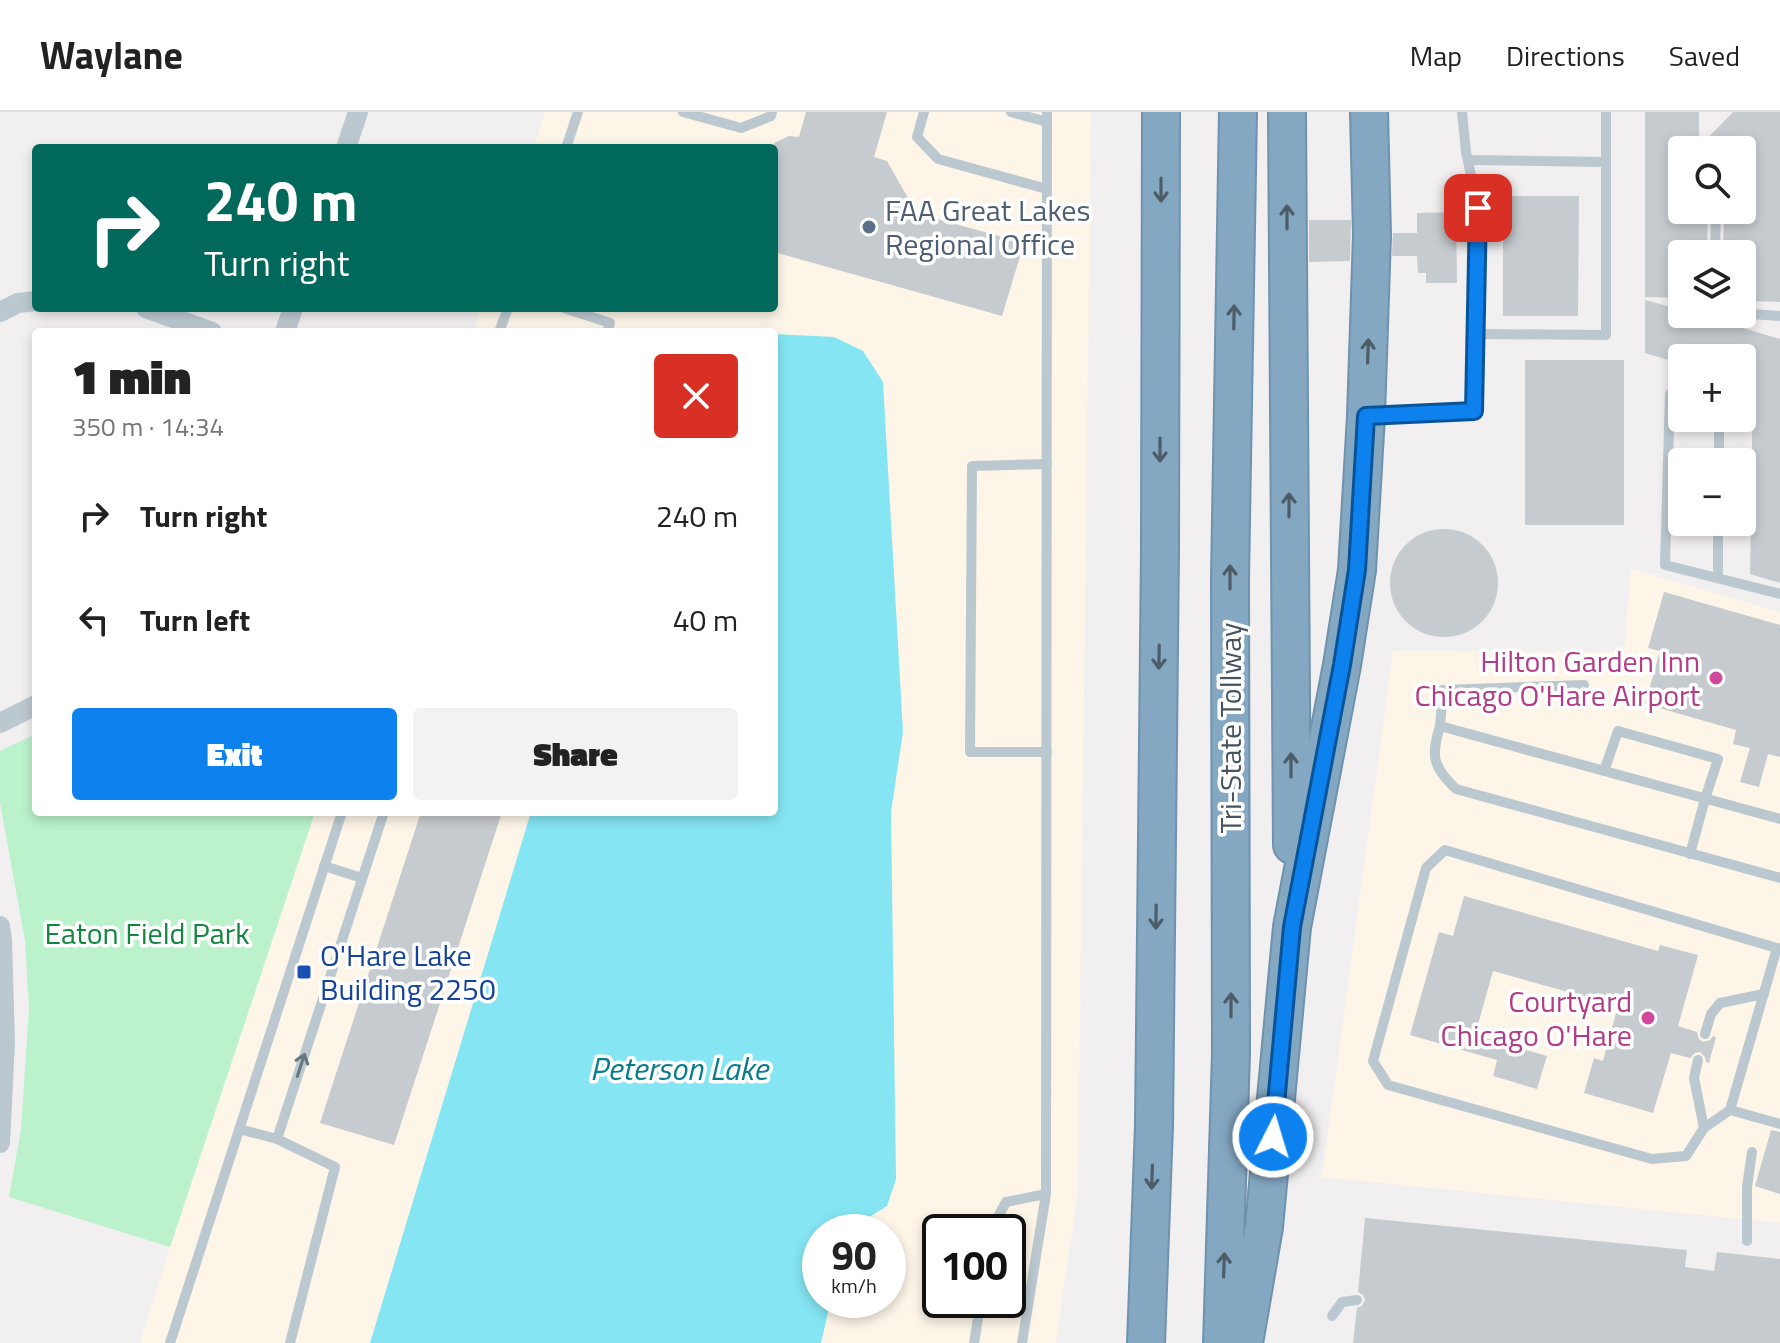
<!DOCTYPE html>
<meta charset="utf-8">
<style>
:root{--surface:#fff;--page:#f2f2f2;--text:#222;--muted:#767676;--line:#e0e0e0;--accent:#0d82ef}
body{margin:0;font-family:"Titillium Web",sans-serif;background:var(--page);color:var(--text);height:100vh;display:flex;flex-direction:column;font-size:30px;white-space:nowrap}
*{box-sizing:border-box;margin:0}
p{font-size:26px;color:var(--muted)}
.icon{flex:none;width:44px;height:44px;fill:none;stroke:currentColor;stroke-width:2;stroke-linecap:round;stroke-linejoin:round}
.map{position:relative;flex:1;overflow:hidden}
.sheet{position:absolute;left:32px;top:216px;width:746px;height:488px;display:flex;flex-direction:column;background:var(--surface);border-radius:8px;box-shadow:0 4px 12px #0003}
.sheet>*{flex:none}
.hud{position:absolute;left:32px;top:32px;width:746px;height:168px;border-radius:8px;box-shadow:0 4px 12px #0003;background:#00695c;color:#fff;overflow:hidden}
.buttons{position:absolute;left:1668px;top:24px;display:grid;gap:16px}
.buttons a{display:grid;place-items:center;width:88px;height:88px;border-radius:8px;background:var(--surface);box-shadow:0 4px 12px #0003;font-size:40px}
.speed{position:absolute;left:802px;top:1102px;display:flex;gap:16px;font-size:40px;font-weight:700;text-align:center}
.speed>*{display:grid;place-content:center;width:104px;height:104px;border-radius:50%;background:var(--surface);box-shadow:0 4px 12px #0003;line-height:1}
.speed small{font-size:20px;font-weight:400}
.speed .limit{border:4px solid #111;border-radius:12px;background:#fff;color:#111}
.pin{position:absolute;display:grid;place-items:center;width:68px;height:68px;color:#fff;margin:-34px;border-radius:16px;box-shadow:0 4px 12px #0006}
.me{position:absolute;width:88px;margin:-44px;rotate:5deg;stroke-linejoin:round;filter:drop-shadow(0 0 6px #0008)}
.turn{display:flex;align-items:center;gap:28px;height:168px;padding:0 40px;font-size:36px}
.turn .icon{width:104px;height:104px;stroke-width:2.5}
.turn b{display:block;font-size:56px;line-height:68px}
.round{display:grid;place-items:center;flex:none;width:84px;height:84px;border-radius:8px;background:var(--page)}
.summary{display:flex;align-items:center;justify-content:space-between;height:136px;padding:0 40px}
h1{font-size:48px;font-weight:800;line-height:60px}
.cta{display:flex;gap:16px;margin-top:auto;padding:16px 40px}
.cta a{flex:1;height:92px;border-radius:8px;background:var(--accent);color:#fff;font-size:32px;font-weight:800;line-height:92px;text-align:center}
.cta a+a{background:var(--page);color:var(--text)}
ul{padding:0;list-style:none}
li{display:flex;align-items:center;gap:24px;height:104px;padding:0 40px}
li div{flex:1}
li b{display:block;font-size:30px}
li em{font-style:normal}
header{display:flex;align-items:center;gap:48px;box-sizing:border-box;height:112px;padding:0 40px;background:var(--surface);border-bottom:2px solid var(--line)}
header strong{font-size:38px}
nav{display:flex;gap:44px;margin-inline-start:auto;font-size:28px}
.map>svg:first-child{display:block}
.commercial{fill:#fdf5e8;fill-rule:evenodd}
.green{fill:#bbf2cc}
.water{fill:#85e5f2}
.building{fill:#c6cbcf}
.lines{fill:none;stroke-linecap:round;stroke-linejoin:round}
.highway-casing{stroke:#6f92ad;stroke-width:40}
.lane{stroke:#bcc8cf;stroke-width:10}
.street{stroke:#bcc8cf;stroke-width:20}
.highway{stroke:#84a7c2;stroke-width:36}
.oneway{stroke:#4c5d68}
.oneway2{stroke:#697880}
.route-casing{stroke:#08549b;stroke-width:20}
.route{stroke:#0d82ef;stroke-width:14}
.service-dot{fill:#5c6f8a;stroke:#fff;stroke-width:3}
.hotel-dot{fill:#d1479c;stroke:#fff;stroke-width:3}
.transit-dot{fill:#1a4fb4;stroke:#fff;stroke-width:3}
.labels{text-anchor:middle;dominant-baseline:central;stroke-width:7;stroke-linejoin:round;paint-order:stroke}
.service-label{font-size:30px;fill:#4e5e75;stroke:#fff;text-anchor:start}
.hotel-label{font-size:30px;fill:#b23c85;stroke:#fff;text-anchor:end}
.street-label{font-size:30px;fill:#46555e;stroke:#fff}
.park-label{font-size:30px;fill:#118641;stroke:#fff}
.transit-label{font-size:30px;fill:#164399;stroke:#fff;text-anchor:start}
.water-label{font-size:32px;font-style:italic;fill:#067c8c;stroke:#fff}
</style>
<header>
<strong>Waylane</strong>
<nav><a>Map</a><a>Directions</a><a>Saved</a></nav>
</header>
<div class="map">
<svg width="1780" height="1231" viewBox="0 0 1780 1231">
<rect width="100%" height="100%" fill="#f2eff0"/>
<g class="commercial">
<path d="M545,0h546l-13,1079 -22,152h-916l30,-96 145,-435h459v-480h-301l8,-24h293v-160h-240zM820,1120h68v68h-68zM940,1120h68v68h-68z"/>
<polygon points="1631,457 1780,500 1780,1111 1322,1065 1393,539 1624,540"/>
</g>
<polygon class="green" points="36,622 36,700 315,700 170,1135 9,1085 21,1017 29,896 25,829 0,691 0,639"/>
<polygon class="water" points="774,222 834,225 863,239 883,270 903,620 891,700 896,1067 887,1094 846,1120 820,1120 820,1188 831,1188 821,1231 370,1231 531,700 774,700"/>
<g class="building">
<polygon points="806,0 887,0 874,45 887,49 908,86 905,98 1024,131 1002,204 774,140 774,31 789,24 799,25"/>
<polygon points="1645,0 1699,0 1699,35 1733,0 1780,0 1780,190 1750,189 1742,181 1742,142 1723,142 1724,98 1742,98 1742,38 1682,38 1682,98 1708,98 1707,142 1682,142 1682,186 1645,185"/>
<polygon points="1503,84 1579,84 1578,204 1503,204"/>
<polygon points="1456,100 1457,171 1426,171 1426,161 1418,161 1417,144 1392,144 1393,121 1417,121 1417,101"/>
<polygon points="1309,108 1351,108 1350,149 1309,150"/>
<polygon points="1645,188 1682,198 1682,202 1695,202 1780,227 1780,471 1750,462 1753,272 1742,269 1742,246 1682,246 1682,252 1645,241"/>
<rect x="1525" y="248" width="99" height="165"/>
<circle cx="1444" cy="471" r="54"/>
<polygon points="1664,480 1780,513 1780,645 1768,642 1759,675 1740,670 1750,636 1733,632 1736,618 1645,592 1660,539 1648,536"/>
<polygon points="421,700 502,700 394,1033 320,1011"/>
<polygon points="1464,784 1658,839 1660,833 1698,843 1678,914 1697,920 1699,927 1703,930 1710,928 1713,924 1716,925 1709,951 1706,950 1705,945 1700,940 1695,941 1690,946 1671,941 1653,1001 1584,981 1594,946 1603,949 1618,894 1493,859 1475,923 1547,944 1537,977 1493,964 1497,948 1410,923 1439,820 1453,824"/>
<polygon points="1771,1018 1780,1020 1780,1082 1755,1074"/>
<polygon points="1365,1106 1687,1138 1685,1155 1714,1159 1717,1140 1780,1147 1780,1231 1353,1231 1357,1196 1362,1194 1365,1188 1363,1183 1358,1180"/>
</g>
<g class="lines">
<g class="highway-casing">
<g id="highway">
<polyline points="1287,0 1292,733"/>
<polyline points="1146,1231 1154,1013 1160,439 1161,0"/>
<polyline points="1222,1231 1231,941 1230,466 1238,0"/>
<polyline points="1244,1231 1264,1115 1292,815 1342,553 1357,458 1366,304 1372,123 1369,0"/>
</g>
</g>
<g class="lane">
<polyline points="683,0 741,16 771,4 772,0"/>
<polyline points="924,0 917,25 938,47 1047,77"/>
<polyline points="1011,0 1047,10"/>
<polyline points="566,36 578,0"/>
<polyline points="1468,48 1606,50"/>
<polyline points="1715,142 1716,98"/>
<polyline points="564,196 610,211 607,220"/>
<polyline points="1742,199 1751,202 1780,204"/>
<polyline points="499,220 508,196"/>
<polyline points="1476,222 1606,223 1606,0"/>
<polyline points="1682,284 1670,282 1665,453 1780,482"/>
<polyline points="1373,304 1474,299 1478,96 1466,40 1462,0"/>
<polyline points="1719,350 1719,306"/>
<polyline points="1718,466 1718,410"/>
<polyline points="1440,614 1443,578 1584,573"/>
<polyline points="1047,640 970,640 972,354 1047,352"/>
<polyline points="1604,659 1618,619 1718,647 1705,687 1690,742"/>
<path d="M1780,707l-340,-93c-9,30 -8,40 16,63l324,89"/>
<polyline points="324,754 362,766"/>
<polyline points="1780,837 1445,738 1426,756 1373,949 1388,973 1652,1047 1686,1044 1704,1016 1730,998 1780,1012"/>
<polyline points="1705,922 1711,902 1720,891 1764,882"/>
<polyline points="1698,948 1694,966 1704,1016"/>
<polyline points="1730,998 1777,836"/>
<polyline points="239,1017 277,1027 335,1055 290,1231"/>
<polyline points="277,1027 384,700"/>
<polyline points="992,1120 993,1114 1006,1090 1046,1082"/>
<polyline points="1747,1129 1747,1075 1752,1040"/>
<polyline points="1332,1204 1342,1190 1357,1188"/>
<polyline points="170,1231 342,700"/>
<polyline points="974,1231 981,1188"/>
<polyline points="1022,1231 1046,1082 1047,0"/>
</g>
<g class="street">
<polyline points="346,36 358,0"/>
<polyline points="146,196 212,220"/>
<polyline points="0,200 18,191 36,189"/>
<polyline points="285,220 293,196"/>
<polyline points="0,611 36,593"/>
<polyline points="0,814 2,828 5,930 0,1031"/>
</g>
<use href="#highway" class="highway"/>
</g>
<defs><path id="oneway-shaft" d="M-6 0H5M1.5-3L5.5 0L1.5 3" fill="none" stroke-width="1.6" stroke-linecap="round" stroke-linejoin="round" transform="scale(2)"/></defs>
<g class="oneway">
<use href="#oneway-shaft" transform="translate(1161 78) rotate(90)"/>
<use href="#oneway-shaft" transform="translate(1287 105) rotate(-90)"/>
<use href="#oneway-shaft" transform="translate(1234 205) rotate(-89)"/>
<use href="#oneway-shaft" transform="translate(1368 239) rotate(-88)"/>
<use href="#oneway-shaft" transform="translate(1160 338) rotate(90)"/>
<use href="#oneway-shaft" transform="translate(1289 393) rotate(-90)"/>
<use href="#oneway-shaft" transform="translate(1230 465) rotate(-90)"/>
<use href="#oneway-shaft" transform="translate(1159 545) rotate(91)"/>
<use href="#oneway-shaft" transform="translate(1291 653) rotate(-90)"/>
<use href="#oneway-shaft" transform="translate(1156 805) rotate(91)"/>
<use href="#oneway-shaft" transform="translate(1231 893) rotate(-90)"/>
<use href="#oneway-shaft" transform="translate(1152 1065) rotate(92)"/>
<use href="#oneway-shaft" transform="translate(1224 1153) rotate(-88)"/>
</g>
<use class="oneway2" href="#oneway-shaft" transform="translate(301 953) rotate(-72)"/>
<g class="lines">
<g class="route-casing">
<polyline id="route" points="1273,1025 1292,815 1342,553 1357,458 1366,304 1474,299 1478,96"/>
</g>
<use href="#route" class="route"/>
</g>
<circle class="service-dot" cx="869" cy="115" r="8"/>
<g class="hotel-dot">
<circle cx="1716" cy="566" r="8"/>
<circle cx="1648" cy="906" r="8"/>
</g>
<rect class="transit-dot" x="296" y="852" width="16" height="16" rx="4"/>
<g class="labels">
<g class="service-label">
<text x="885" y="98">FAA Great Lakes<tspan x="885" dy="34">Regional Office</tspan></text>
</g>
<g class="hotel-label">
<text x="1700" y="549">Hilton Garden Inn<tspan x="1700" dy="34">Chicago O'Hare Airport</tspan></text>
<text x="1632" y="889">Courtyard<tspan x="1632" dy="34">Chicago O'Hare</tspan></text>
</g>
<g class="street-label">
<text transform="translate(1230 616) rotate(-90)">Tri-State Tollway</text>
</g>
<g class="park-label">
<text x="147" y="821">Eaton Field Park</text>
</g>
<g class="transit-label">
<text x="320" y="843">O'Hare Lake<tspan x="320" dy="34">Building 2250</tspan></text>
</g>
<g class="water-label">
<text x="679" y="956">Peterson Lake</text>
</g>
</g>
</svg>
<div class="buttons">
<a><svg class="icon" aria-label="search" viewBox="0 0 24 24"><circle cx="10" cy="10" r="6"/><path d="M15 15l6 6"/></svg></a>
<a><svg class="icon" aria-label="layers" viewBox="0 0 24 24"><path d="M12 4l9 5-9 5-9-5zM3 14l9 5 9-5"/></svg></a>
<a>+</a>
<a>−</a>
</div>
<div class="speed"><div>90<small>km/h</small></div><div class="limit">100</div></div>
<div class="pin" style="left:1478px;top:96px;background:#d93025"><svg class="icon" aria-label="arrive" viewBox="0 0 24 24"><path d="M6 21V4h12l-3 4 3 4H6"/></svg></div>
<svg class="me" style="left:1273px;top:1025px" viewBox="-20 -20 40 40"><circle r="17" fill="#0d82ef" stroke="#fff" stroke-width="3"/><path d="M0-11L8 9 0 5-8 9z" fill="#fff"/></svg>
<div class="hud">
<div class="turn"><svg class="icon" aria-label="right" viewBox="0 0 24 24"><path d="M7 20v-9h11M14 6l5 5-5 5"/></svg><div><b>240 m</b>Turn right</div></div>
</div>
<section class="sheet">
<div class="summary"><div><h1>1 min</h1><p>350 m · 14:34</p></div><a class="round" style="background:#d93025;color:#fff"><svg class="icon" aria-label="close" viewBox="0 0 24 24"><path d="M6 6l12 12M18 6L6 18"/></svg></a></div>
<ul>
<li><svg class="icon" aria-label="right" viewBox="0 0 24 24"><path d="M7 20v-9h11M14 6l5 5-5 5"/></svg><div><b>Turn right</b></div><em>240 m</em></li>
<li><svg class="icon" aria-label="left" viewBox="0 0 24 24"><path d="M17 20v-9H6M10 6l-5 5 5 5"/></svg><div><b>Turn left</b></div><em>40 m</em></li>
</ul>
<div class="cta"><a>Exit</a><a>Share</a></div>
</section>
</div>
